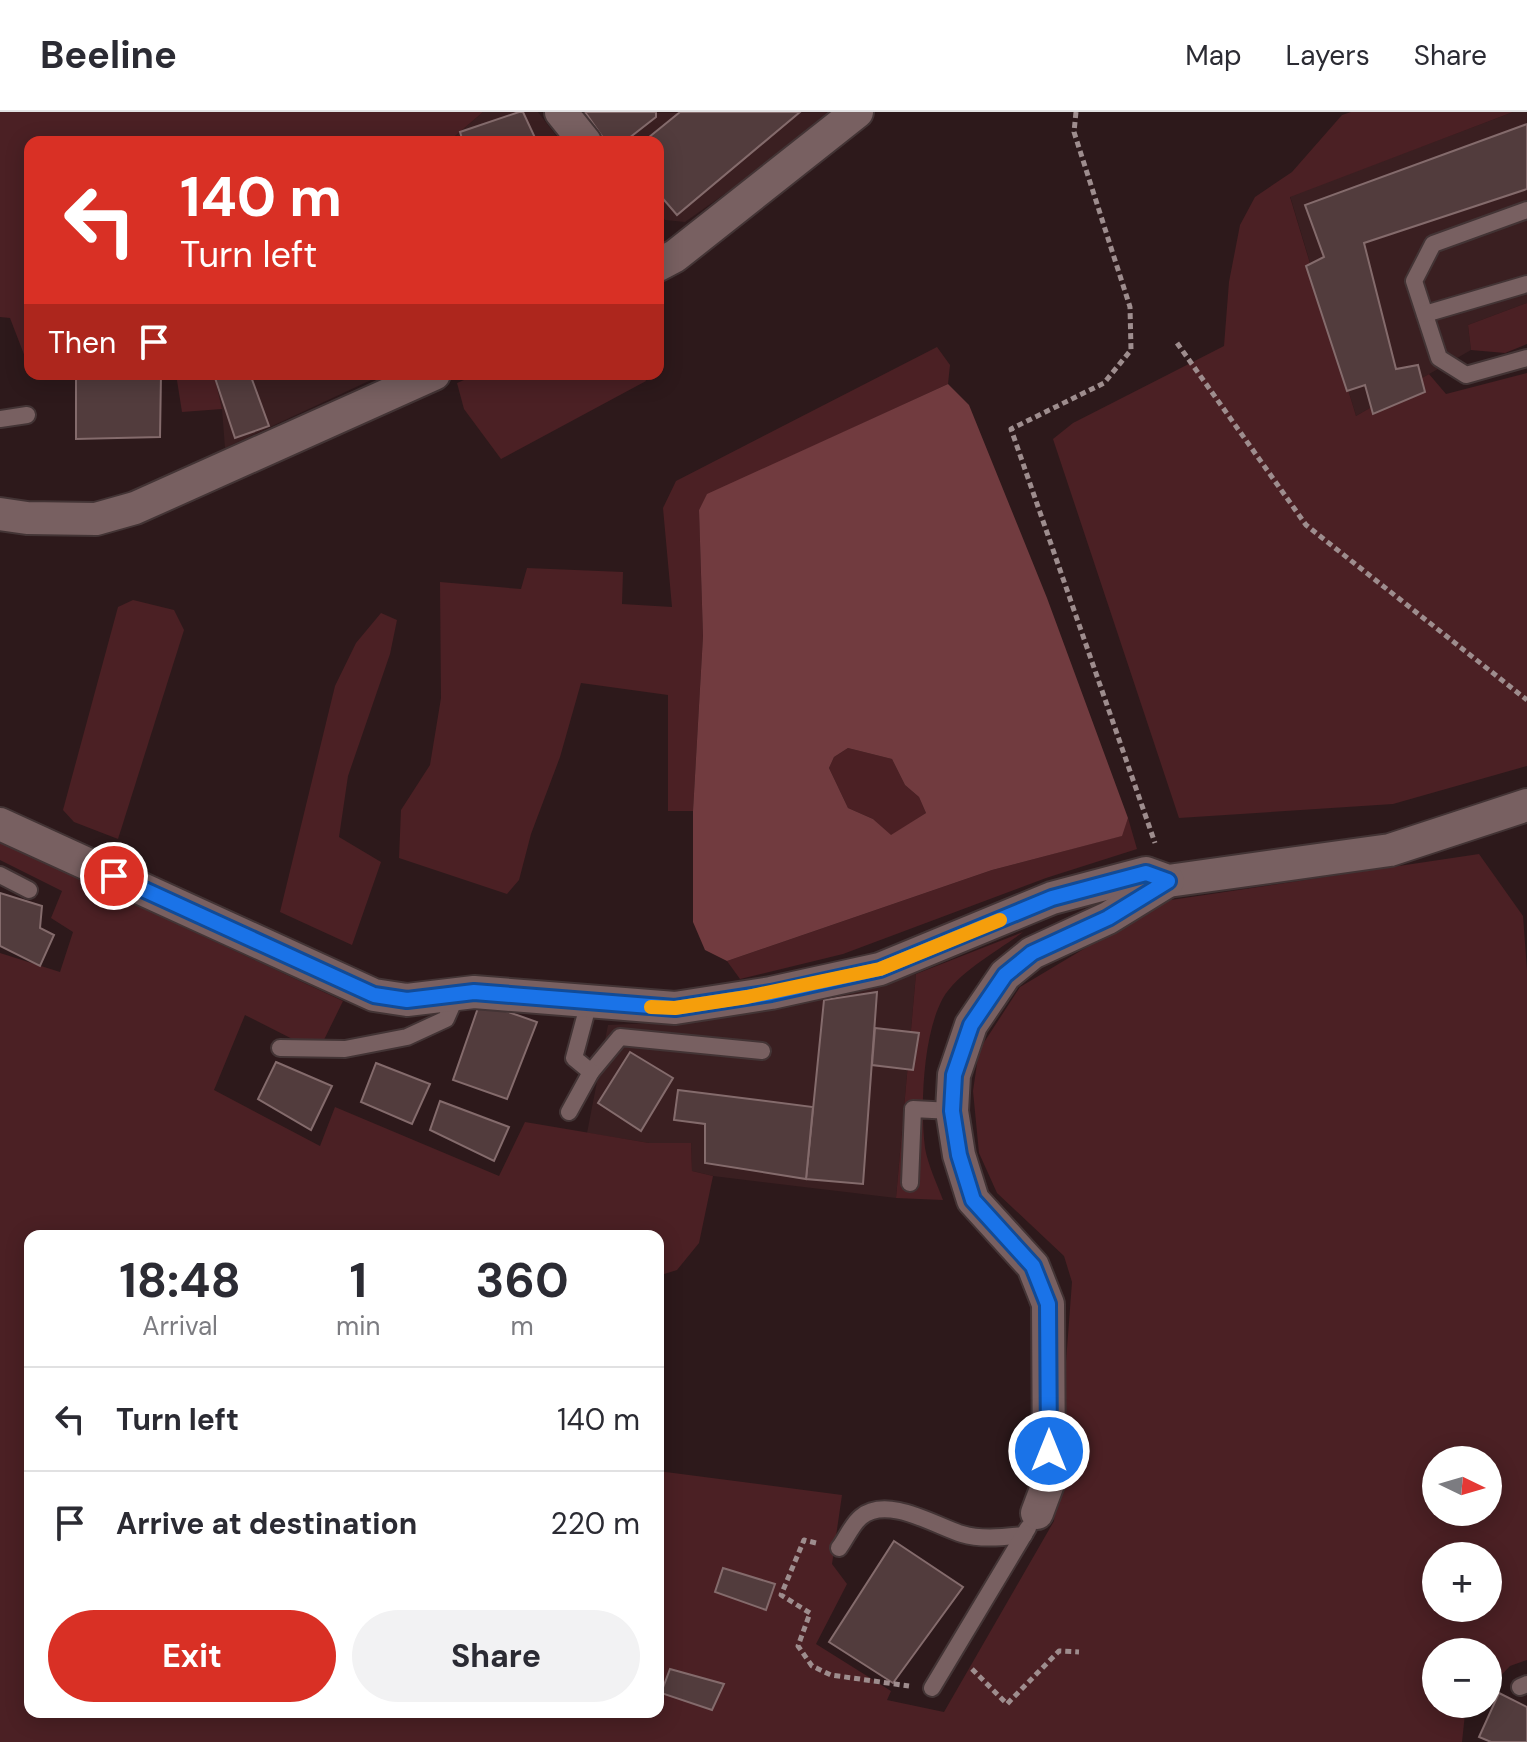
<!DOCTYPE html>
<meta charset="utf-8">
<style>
:root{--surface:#fff;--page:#f2f2f3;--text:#2b2b33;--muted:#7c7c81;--line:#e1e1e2;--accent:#d93025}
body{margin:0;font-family:"DM Sans",sans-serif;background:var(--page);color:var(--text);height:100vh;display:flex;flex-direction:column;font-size:30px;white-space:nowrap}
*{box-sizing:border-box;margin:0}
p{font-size:26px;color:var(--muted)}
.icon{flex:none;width:44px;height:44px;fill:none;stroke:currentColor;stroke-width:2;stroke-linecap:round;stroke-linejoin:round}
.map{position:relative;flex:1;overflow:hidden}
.panel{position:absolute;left:24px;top:1118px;width:640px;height:488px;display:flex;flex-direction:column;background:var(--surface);border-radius:16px;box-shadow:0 4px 20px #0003}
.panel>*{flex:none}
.top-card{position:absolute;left:24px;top:24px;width:640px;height:244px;border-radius:16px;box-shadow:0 4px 20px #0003;background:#d93025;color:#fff;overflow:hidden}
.needle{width:52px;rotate:95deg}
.tools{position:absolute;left:1422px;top:1334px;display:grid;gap:16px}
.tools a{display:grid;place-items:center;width:80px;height:80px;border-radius:50%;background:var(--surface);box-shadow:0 4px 20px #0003;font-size:40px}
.pin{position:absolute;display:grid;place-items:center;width:68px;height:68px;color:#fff;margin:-34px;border:4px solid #fff;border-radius:50%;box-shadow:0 2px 8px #0007}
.me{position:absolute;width:88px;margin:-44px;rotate:0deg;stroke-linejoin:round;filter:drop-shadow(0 0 6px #0008)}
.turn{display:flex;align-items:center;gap:28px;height:168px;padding:0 24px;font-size:36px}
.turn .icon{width:104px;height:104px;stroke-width:2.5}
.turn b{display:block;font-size:56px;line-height:68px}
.then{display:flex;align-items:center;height:76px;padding:0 24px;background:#0003;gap:16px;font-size:30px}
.eta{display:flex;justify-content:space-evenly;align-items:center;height:136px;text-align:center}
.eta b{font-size:48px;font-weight:700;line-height:56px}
.action{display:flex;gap:16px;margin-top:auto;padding:16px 24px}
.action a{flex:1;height:92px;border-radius:48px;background:var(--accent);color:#fff;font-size:32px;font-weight:700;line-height:92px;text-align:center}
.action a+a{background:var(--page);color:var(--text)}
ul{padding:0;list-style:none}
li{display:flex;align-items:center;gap:24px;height:104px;padding:0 24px;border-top:2px solid var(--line)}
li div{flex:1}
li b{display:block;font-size:30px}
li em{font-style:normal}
header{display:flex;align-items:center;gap:48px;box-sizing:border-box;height:112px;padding:0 40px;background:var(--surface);border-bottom:2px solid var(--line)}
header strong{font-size:38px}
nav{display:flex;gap:44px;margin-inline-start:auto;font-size:28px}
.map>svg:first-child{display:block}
.built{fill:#3a1f21}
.green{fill:#4b2024;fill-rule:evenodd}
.water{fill:#713b3f;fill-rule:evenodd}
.building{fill:#523c3d;stroke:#846b6c;stroke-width:2}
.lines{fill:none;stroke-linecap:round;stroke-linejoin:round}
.lane-casing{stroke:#433435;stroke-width:20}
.street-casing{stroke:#433435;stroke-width:36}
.path{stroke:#9e8d8e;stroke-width:5;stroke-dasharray:6 4;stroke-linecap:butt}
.lane{stroke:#786061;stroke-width:16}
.street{stroke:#786061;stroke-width:32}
.route-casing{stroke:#114b97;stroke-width:20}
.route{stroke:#1a73e8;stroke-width:14}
.slow{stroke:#f59e0b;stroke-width:14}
</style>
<header>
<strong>Beeline</strong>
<nav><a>Map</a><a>Layers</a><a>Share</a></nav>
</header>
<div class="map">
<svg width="1527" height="1630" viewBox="0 0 1527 1630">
<rect width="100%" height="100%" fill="#2d191b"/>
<g class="built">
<polygon points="483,0 538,0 561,30 448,30"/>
<polygon points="582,0 841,0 685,110 665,108 658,98 658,30 605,30"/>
<polygon points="1513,0 1527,0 1527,191 1468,213 1471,238 1356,304 1290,84"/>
<polygon points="214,262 384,262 225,336 222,297"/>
<polygon points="916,862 896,1086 713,1064 692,1059 691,1031 649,1031 587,1021 608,913 701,909 789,892"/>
</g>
<g class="green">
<polygon points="0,0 483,0 448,30 30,30 30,258 10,206 0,205"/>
<polygon points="1351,0 1513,0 1290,85 1356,304 1429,262 1446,282 1527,261 1527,654 1393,692 1179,706 1053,327 1073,311 1224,234 1229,170 1240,113 1255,85 1292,60 1342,3"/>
<polygon points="1527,191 1527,232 1505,241 1471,238 1468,213"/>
<polygon points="937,235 950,253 948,272 707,383 699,398 703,524 693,699 668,699 668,583 581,571 560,645 531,722 519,768 507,782 399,746 401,698 430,653 441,586 440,470 521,477 527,456 623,460 622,492 672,495 663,396 676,369"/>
<polygon points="176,262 214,262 222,297 182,300"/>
<polygon points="478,262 643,262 646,269 501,347 464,297 457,271"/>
<polygon points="133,488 174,498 184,518 118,727 74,710 63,698 118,495"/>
<polygon points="381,501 397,508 390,542 348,664 339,725 381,750 352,833 280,800 335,574 356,531"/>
<polygon points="848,636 892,647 905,673 919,685 926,701 891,724 873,707 848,696 829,656 834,645"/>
<polygon points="1128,706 1137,737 1046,766 843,842 740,867 727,849 992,758 1121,724"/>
<path d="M0,730l343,159 -25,51 -73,-37 -31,75 106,56 15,-39 164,69 26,-54 124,21h42l1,28 21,5 -14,67 -22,27 -19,6v-40h-628v476h628v-241l184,24 -10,69 15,20 -31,60 75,47 -4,9 57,12 110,-191 18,-239 -8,-26 -67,-63 -18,-40 -6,-62 6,-41 41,-63 144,-86 315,-47 44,62 4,54v690l-17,6 -22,23v-37h-52v52h38l-9,10 -3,28h-1462v-789l60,19 13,-40 -22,-14 11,-27 -62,-31zM1436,1348h52v52h-52zM1436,1444h52v52h-52z"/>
<path d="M1023,820c-24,18 -65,40 -80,66 -20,36 -23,109 -18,150 3,17 12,36 18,52l-47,-2 20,-224z"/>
</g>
<path class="water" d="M948,272l21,21 78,193 81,220 -6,18 -130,34 -265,91 -22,-11 -12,-28v-111l10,-175 -4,-126 8,-16zM848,636l44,11 13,26 14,12 7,16 -35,22 -18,-16 -25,-11 -19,-40 5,-11z"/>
<g class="building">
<polygon points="519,0 523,0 537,30 463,30 460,20"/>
<polygon points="585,0 656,0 656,5 624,30 606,30"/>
<polygon points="680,0 800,0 677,103 658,81 658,30 643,30"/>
<polygon points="1527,12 1527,77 1364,131 1396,257 1418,253 1425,280 1373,302 1365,273 1347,279 1306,154 1324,145 1305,93"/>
<polygon points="104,262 161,262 160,325 76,327 76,264"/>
<polygon points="217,262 250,262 269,314 235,326 214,263"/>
<polygon points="0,781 42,794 40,816 54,823 40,854 0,834"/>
<polygon points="877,880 863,1072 806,1067 824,888"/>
<polygon points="480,890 537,910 507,987 453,968"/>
<polygon points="875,916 919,921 913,958 872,953"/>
<polygon points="630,940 673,966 641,1019 598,991"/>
<polygon points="276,950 332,974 311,1018 258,987"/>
<polygon points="376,951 430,972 412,1012 361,990"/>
<polygon points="678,978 813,995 806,1067 705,1051 705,1012 674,1008"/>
<polygon points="440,989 509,1015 494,1049 430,1018"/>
<polygon points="894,1429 963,1475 893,1571 829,1530"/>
<polygon points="723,1456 775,1472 766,1498 715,1480"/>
<polygon points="670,1557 724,1572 712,1598 661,1581"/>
<polygon points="1499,1581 1527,1595 1527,1630 1491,1630 1479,1625"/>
</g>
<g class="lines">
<g class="lane-casing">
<g id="lane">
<polyline points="1527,98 1433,132 1414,169 1439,246 1466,263 1527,246"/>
<polyline points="1425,202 1527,172"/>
<polyline points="0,307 27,303"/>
<polyline points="0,763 29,778"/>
<polyline points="280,936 345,937 407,925 446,907 457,882"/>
<polyline points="591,960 620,925 762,939"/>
<polyline points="569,1000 591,960 574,946 589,890"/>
<polyline points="910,1071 913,997 952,999"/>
<path d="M839,1436c7,-9 13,-24 22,-31 26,-22 75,9 101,17 20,6 42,3 62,1"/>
<polyline points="1520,1575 1527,1572"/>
<polyline points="932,1576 1028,1416"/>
</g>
</g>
<g class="street-casing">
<g id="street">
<polyline points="561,0 585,30"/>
<polyline points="658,153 675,144 857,0"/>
<polyline points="0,402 27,406 96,407 135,396 434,262"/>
<polyline points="0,712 374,883 407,888 474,880 675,896 771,881 880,857 1052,786 1146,761 1168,769 1390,738 1527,693"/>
<polyline points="1037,1401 1049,1369 1048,1192 1033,1154 973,1088 959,1043 952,999 954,963 971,913 1005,863 1032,841 1108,806 1168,769"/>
</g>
</g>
<g class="path">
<polyline points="1076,0 1074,20 1130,195 1131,238 1104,271 1011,317 1155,731"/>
<polyline points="1177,231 1306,413 1527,588"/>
<polyline points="816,1431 804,1428 781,1483 810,1501 798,1534 812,1554 831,1563 909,1574"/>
<polyline points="972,1557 1007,1592 1059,1539 1079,1540"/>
</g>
<use href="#lane" class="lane"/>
<use href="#street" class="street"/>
</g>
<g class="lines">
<g class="route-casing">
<polyline id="route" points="114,764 374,883 407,888 474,880 675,896 771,881 880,857 1052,786 1146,761 1168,769 1108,806 1032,841 1005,863 971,913 954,963 952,999 959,1043 973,1088 1033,1154 1048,1192 1049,1339"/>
</g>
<use href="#route" class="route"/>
<polyline class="slow" points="651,895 675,896 747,885 880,857 1000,808"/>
</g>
</svg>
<div class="tools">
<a><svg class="needle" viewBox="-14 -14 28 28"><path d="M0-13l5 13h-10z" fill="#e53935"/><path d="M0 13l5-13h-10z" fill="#7c7c81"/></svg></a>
<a>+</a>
<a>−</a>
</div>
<div class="pin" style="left:114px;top:764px;background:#d93025"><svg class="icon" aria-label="arrive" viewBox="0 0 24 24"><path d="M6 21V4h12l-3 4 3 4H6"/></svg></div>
<svg class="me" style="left:1049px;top:1339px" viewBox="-20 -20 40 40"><circle r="17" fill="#1a73e8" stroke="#fff" stroke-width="3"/><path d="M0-11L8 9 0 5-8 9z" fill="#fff"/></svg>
<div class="top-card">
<div class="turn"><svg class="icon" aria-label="left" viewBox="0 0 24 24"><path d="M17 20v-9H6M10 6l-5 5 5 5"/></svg><div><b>140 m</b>Turn left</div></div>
<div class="then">Then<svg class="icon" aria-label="arrive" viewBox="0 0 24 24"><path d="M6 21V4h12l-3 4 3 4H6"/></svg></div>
</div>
<section class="panel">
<div class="eta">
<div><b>18:48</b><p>Arrival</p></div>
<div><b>1</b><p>min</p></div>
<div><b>360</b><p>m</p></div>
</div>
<ul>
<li><svg class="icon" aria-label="left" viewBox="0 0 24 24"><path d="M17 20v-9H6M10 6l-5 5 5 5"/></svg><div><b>Turn left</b></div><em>140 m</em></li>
<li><svg class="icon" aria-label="arrive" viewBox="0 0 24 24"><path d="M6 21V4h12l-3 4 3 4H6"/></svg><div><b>Arrive at destination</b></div><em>220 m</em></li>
</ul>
<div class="action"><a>Exit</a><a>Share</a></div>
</section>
</div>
